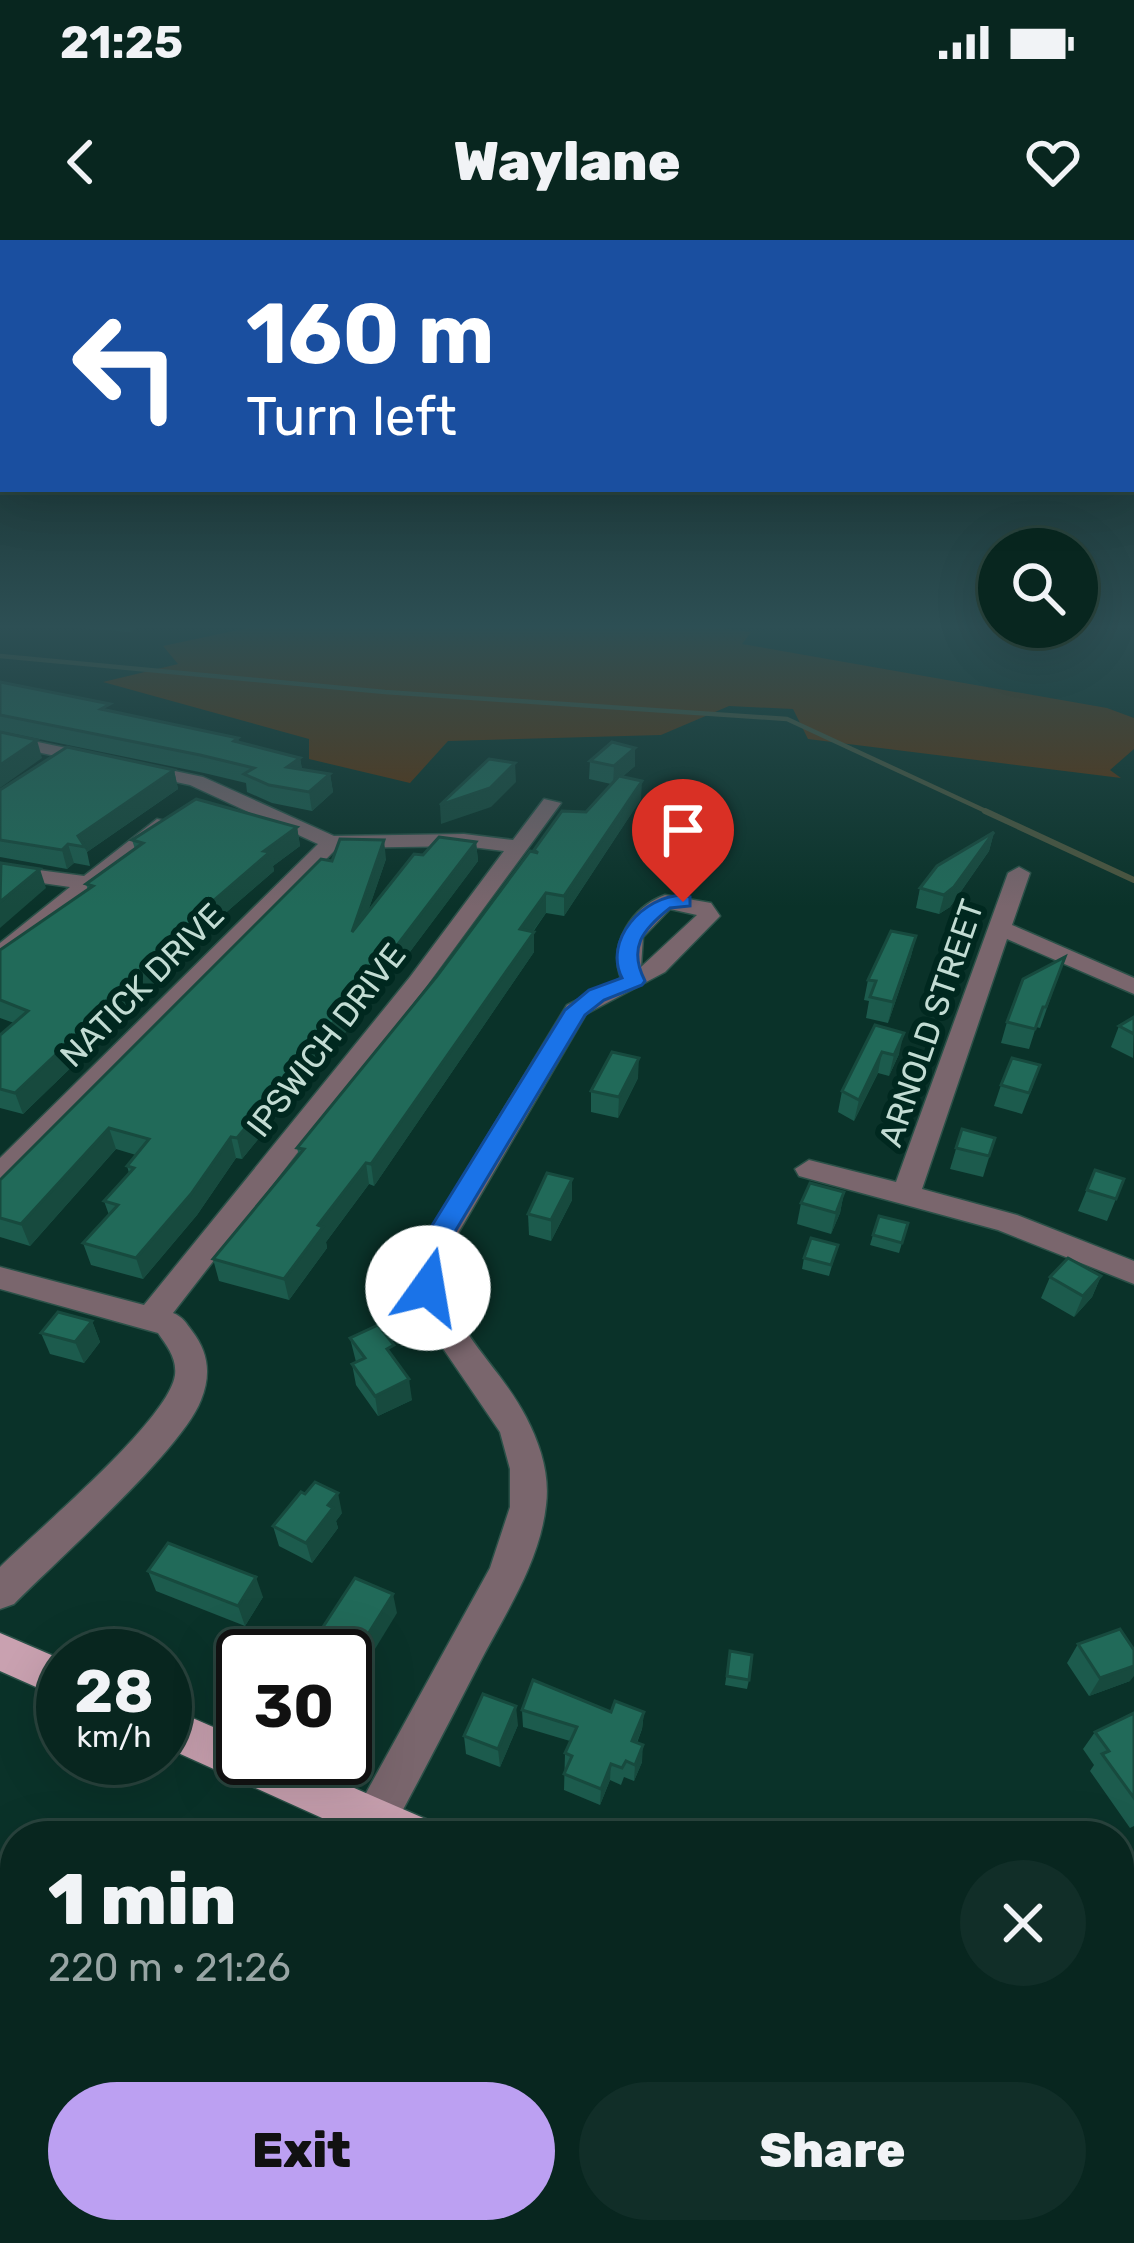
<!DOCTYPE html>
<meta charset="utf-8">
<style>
:root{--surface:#08261f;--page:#112e28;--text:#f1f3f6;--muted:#98a5a4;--line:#29433d;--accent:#bca0f2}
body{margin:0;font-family:Rubik,sans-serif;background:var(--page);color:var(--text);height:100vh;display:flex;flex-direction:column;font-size:45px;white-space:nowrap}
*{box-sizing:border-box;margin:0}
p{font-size:39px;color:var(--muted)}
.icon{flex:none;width:66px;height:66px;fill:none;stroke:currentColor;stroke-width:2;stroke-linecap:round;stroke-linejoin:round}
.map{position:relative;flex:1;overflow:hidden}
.sheet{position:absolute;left:0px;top:1581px;width:1134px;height:423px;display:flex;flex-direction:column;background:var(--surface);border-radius:48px 48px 0 0;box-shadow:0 12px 48px #0002,0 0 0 3px var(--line)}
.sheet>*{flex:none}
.guide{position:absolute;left:0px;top:0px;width:1134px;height:252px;box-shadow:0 12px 48px #0002,0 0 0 3px var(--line);background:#1a4fa0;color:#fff;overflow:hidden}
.fabs{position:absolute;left:978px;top:288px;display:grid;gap:24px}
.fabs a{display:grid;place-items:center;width:120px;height:120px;border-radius:50%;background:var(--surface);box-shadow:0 12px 48px #0002,0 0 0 3px var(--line);font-size:60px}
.speed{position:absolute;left:36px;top:1389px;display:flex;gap:24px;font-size:60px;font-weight:700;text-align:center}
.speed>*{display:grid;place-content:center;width:156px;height:156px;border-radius:50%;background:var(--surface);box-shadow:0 12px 48px #0002,0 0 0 3px var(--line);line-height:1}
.speed small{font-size:30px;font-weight:400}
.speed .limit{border:6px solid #111;border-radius:18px;background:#fff;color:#111}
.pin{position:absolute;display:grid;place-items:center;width:102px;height:102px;color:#fff;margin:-123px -51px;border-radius:50% 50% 50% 0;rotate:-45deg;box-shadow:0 0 12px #0007}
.pin .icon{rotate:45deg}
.me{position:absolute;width:132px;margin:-66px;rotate:13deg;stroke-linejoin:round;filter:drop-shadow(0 0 9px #0008)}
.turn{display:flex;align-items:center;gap:42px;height:252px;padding:0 48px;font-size:54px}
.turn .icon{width:156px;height:156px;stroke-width:2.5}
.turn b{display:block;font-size:84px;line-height:102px}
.round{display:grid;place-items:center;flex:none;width:126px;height:126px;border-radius:63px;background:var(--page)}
.summary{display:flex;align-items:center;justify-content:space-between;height:204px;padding:0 48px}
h1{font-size:72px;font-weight:800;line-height:90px}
.button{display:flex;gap:24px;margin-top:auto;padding:24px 48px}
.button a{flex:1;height:138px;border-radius:72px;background:var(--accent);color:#111;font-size:48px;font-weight:800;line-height:138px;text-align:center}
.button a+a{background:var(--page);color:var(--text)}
.status{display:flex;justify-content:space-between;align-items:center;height:84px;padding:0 60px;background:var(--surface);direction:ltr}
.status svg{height:33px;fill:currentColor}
header{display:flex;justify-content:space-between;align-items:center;height:156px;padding:0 48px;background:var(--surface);font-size:54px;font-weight:800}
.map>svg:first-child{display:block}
.green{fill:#62310a}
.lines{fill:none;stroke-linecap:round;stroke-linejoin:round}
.stream-far1{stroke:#4d563f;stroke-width:4.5}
.stream{stroke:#4d563f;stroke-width:6}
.minor-casing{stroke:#2b5148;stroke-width:3}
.major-casing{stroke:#2b5148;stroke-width:3}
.minor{fill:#7a666d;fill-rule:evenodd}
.major{fill:#c9a1b0;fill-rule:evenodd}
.wall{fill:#1c5b4d}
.shaded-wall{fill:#174a3e}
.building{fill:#216a59;stroke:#174a3e;stroke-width:3}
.route{fill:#1a73e8;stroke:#114b97;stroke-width:3}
.labels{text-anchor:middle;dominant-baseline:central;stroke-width:12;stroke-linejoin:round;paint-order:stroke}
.street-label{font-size:33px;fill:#c2dcd3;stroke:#00281f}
</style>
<div class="status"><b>21:25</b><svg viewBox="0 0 49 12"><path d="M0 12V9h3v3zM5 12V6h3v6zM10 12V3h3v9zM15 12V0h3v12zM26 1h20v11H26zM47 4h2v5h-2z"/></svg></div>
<header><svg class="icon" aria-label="back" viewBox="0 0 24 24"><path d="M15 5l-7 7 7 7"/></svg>Waylane<svg class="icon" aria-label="heart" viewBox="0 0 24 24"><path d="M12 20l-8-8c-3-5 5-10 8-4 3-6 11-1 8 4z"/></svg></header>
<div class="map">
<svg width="1134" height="2003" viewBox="0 0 1134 2003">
<rect width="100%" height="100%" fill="#0a3229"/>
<polygon class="green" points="252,387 716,387 751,392 742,404 1107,468 1134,478 1134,509 1110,530 1121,538 808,499 793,469 729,466 661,495 448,501 410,543 309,519 309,499 103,442 178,424 163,406"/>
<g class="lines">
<polyline class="stream-far1" points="0,416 385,452 787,479 992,574"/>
<polyline class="stream" points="985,571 1134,640"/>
<g class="minor-casing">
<g id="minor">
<path d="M0,494l203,43 131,59 130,-2 49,6 31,-41 17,4 -135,184 -253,326c10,4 13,10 19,18 17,22 19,44 9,69 -18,49 -145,161 -187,204l-14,5v-42c37,-37 169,-147 175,-192 2,-17 -8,-29 -17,-42l-158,-44v-22l144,38 266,-328 94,-126 -40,-5 -127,2 -327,334 -10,3v-27l318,-314 -128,-59 -190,-41z"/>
<polygon points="157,579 174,583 0,721 0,703 70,647 0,637 0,625 84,636"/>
<polygon points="1019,627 1030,633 1012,685 1134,738 1134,754 1007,699 922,949 1017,975 1134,1021 1134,1044 998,990 799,936 795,929 809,920 896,942 1008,633"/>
<path d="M665,655l46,8 9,13 -55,56 -79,42 -143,245c1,69 54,101 83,158 14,27 24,57 20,88 -6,57 -41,109 -67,159 -29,57 -59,114 -89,170l-27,2 -10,-17 7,-15 130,-236 20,-61v-38l-10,-37 -75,-110 -12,-41v-22l154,-254 54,-27c-13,-34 11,-71 44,-83zM670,669l27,6 -56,52 2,-30z"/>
</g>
</g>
<g class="major-casing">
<g id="major">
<polygon points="0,1393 63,1420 63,1459 0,1431"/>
<polygon points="165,1466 243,1500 243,1518 285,1518 428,1580 434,1596 362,1596 165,1507"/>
<polygon points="1134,1677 1134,1723 1119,1728 1119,1682"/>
</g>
</g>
<use href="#minor" class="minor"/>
<use href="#major" class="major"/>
</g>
<g class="wall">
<polygon points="65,387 136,387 131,392"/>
<polygon points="0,442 112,472 238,498 239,502 300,518 302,529 330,534 333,552 312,571 272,563 247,552 246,543 204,533 0,491"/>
<polygon points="635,508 635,526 622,537 641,559 564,676 546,673 533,692 534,712 374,946 369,944 326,1002 327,1008 289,1060 219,1041 213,1019 299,916 297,908 437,736 534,610 586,572 611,544 589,539 590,521"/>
<polygon points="174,530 178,549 87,612 90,626 74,623 67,629 0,617 0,550"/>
<polygon points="297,587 300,606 273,626 274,631 207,689 208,695 23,874 0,868 0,795 14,783 0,778 0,710 88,650 86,644 135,609 132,600"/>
<polygon points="994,592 989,611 950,667 939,674 916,668 920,648"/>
<polygon points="476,602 478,621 394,733 242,919 236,918 197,975 143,1039 91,1025 83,1003 109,975 104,961 129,933 127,926 136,915 116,909 30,1006 0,997 0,940 332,621 386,619 368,671"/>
<polygon points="916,696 911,716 888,783 866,778 869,761 864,760 868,740"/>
<polygon points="1065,717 1040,788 1036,787 1029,809 1001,803 1007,782"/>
<polygon points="1134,777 1133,818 1111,807 1119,786"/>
<polygon points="875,785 899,814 889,836 878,833 854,881 838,872 842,851"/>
<polygon points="638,838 618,878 591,872 591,851"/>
<polygon points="1001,845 1033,846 1022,874 994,866"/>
<polygon points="962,889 995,898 983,937 950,929"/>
<polygon points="1095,930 1124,939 1107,981 1078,971"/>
<polygon points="572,939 572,960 551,1001 529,995 528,974"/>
<polygon points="844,952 840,973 831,994 797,984 801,963"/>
<polygon points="908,983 899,1013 870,1005 873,995"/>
<polygon points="838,1005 829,1036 802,1029 804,1018"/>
<polygon points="1101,1036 1092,1057 1074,1077 1041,1058 1050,1037"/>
<polygon points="92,1081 100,1102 84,1123 50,1114 41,1093"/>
<polygon points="350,1098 396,1122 412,1160 378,1176 356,1145 352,1124 356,1122"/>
<polygon points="342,1273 336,1281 338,1288 312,1323 279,1306 273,1286"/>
<polygon points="148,1331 263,1357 245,1386 156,1351"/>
<polygon points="1078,1404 1130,1441 1089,1456 1067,1423"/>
<polygon points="730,1411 749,1440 747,1449 725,1445"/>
<polygon points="522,1470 644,1472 642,1489 637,1503 642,1522 634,1541 624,1537 621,1545 610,1540 600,1565 564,1550 565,1513 570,1501 523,1487"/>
<polygon points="1134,1473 1134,1586 1130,1588 1090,1531 1094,1525 1083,1509 1095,1492"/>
<polygon points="518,1485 500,1527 466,1514 464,1496"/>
<polygon points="1035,1989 1119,1989 1134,2003 1028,2003 1027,1994"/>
</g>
<g class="shaded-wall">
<polygon points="37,500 42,518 0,548 0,525"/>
<polygon points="635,508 635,526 613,545 614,526"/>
<polygon points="300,518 303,536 287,527"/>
<polygon points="515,523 516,542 491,567 441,584 440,565"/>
<polygon points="174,530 178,549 87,612 78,596"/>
<polygon points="330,534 333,552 312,571 309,552"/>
<polygon points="642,541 641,559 564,676 564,656"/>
<polygon points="297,587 300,606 273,626 274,631 207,689 208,695 23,874 15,853 264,611"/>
<polygon points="994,592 989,611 950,667 939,674 944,655"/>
<polygon points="384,600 386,619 354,712 352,692"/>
<polygon points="476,602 478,621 394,733 242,919 237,898"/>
<polygon points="68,604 74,623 67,629 62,610"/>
<polygon points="40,629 46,648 0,688 0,662"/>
<polygon points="546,653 546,673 520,709 520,689"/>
<polygon points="534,692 534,712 374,946 371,924"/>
<polygon points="916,696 911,716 888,783 893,762"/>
<polygon points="904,793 899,814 889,836 894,815"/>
<polygon points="882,812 878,833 854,881 859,860"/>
<polygon points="639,818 638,838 618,878 619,857"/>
<polygon points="109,888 116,909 30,1006 21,984"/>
<polygon points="231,897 236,918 197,975 143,1039 136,1018"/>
<polygon points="366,923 369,944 326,1002 327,1008 289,1060 284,1039 318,985"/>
<polygon points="572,939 572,960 551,1001 551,980"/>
<polygon points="844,952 840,973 831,994 836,973"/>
<polygon points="1101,1036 1092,1057 1074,1077 1083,1056"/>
<polygon points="92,1081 100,1102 84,1123 75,1102"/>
<polygon points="409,1139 412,1160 378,1176 375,1156"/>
<polygon points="338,1253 342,1273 336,1281 338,1288 312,1323 306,1303 328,1265"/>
<polygon points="256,1337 263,1357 245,1386 238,1366"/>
<polygon points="393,1354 397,1373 345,1458 345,1431"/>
<polygon points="1134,1426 1134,1436 1130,1441 1089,1456 1100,1438"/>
<polygon points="516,1466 518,1485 500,1527 498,1509"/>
<polygon points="644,1472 642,1489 631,1517 632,1501"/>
<polygon points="643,1505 642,1522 634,1541 635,1525"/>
<polygon points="611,1524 610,1540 600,1565 601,1549"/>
<polygon points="216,1989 234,1989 223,2001 212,1993"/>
</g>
<g class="building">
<polygon points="0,442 110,464 101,469 238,498 234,501 300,518 287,527 330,534 309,552 269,545 244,534 254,528 200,515 0,475"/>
<polygon points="0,492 37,500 0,525"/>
<polygon points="612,502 635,508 614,526 590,521"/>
<polygon points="67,507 174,530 78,596 85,607 68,604 62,610 0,600 0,550"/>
<polygon points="489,519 515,523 490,548 440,565"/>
<polygon points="619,536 642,541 564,656 546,653 520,689 534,692 371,924 366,923 318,985 323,987 284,1039 213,1019 304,909 297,908 437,736 530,611 538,613 534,610 562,571 586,572"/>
<polygon points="196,559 297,587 264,611 270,612 198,674 204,675 15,853 0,849 0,795 28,771 0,760 0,710 93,646 86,644 143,603 132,600"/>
<polygon points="994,592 954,647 944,655 920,648 937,626"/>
<polygon points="439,597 476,602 392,712 237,898 231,897 191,954 136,1018 83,1003 118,965 104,961 134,928 127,926 149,899 109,888 21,984 0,978 0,940 321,619 332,621 340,599 384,600 352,692 414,614 423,615"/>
<polygon points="1,623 40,629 0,662"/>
<polygon points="891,691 916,696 893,762 870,757 876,741 868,740"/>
<polygon points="1065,717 1046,767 1043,767 1035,789 1007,782 1023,739"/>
<polygon points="1134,777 1134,794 1119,786"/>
<polygon points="875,785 904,793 894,815 882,812 859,860 842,851"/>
<polygon points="612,812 639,818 619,857 591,851"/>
<polygon points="1012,818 1040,825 1029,853 1001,845"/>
<polygon points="962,889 995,898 989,916 956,908"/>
<polygon points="1095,930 1124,939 1116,959 1087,950"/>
<polygon points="547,933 572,939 551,980 528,974"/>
<polygon points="810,943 844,952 836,973 801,963"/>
<polygon points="879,976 908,983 902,1003 873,995"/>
<polygon points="811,998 838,1005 831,1025 804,1018"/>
<polygon points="1068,1018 1101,1036 1083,1056 1050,1037"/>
<polygon points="58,1072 92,1081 75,1102 41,1093"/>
<polygon points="378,1085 394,1105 387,1109 409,1139 375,1156 352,1124 365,1118 350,1098"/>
<polygon points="315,1242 338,1253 328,1265 333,1268 306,1303 273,1286 301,1252 305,1254"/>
<polygon points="168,1303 256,1337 238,1366 148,1331"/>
<polygon points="355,1338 393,1354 345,1431 345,1416 304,1416"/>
<polygon points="1120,1389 1134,1410 1134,1426 1100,1438 1078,1404"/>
<polygon points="730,1411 752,1415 749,1440 727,1436"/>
<polygon points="533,1440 611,1472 615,1461 644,1472 632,1501 643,1505 635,1525 626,1521 622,1528 611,1524 601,1549 564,1534 572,1516 565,1513 577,1487 522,1470"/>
<polygon points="483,1454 516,1466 498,1509 464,1496"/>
<polygon points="1134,1473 1134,1558 1102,1514 1109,1511 1095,1492"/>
<polygon points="1119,1988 1134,1989 1134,2003 1051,2003 1049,1989"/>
</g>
<linearGradient id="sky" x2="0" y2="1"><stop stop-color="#061c17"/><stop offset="0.58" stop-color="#2d4f54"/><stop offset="1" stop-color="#2d4f54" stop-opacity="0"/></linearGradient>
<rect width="1134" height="667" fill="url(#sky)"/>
<path class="route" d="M683,655l7,2v9l-20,2c-28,22 -42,40 -25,73l-3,4 -38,15 -19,15 -138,230 -9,50h-20l-4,-7 6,-43 145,-235 24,-20 33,-12c-19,-38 21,-82 61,-83z"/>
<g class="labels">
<g class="street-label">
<text transform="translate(142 745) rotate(-45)">NATICK DRIVE</text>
<text transform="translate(931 783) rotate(-71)">ARNOLD STREET</text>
<text transform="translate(326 800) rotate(-52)">IPSWICH DRIVE</text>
</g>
</g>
</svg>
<div class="fabs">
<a><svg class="icon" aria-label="search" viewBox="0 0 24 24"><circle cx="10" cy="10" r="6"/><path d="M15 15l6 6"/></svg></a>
</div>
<div class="speed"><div>28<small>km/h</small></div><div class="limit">30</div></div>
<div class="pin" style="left:683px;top:662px;background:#d93025"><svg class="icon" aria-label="arrive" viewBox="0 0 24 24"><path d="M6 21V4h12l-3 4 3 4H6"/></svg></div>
<svg class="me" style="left:428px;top:1048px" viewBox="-20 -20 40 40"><circle r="19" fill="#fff"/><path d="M0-13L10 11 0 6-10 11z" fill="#1a73e8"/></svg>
<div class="guide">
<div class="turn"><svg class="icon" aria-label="left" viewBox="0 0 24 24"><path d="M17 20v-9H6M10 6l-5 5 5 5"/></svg><div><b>160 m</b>Turn left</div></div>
</div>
<section class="sheet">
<div class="summary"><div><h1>1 min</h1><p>220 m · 21:26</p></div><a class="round"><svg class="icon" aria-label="close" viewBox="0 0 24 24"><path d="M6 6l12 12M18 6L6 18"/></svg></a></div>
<div class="button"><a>Exit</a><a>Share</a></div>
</section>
</div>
